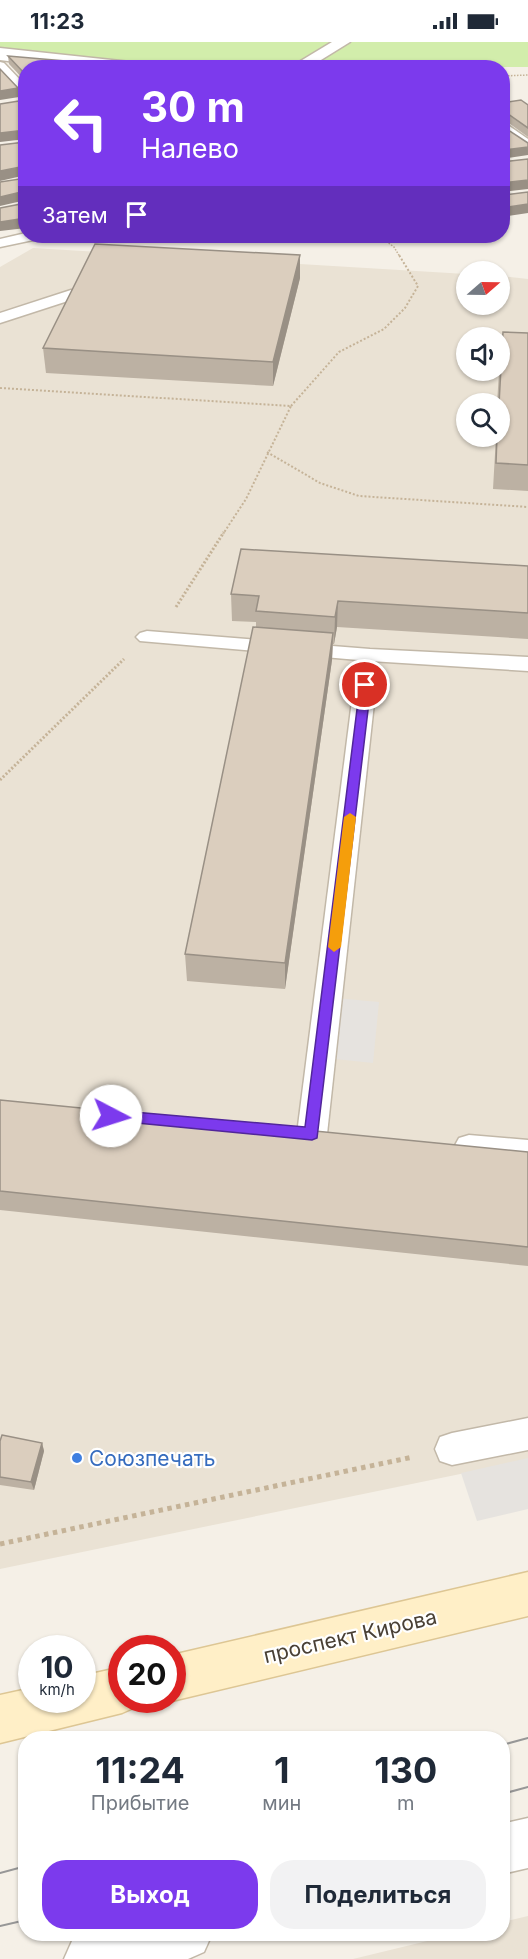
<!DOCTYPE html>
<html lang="ru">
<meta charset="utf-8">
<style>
:root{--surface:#fff;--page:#f2f2f3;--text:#1f2937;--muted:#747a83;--accent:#7c3aed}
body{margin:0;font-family:Inter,sans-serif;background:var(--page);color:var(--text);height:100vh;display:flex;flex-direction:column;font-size:22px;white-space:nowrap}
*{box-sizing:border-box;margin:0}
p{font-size:20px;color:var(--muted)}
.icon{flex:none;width:33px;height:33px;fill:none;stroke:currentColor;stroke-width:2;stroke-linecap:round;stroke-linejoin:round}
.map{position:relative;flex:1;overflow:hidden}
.drawer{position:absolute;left:18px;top:1689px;width:492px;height:210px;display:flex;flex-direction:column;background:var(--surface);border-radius:24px;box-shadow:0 2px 4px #0004}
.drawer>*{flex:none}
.banner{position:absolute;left:18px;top:18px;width:492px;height:183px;border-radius:24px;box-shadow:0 2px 4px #0004;background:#7c3aed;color:#fff;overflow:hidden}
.needle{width:39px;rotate:70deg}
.tools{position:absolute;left:456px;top:219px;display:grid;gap:12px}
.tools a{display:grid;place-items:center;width:54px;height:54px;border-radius:50%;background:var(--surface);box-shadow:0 2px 4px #0004;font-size:30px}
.speed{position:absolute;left:18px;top:1593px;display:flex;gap:12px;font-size:30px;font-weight:700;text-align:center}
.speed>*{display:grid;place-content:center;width:78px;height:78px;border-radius:50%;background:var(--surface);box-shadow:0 2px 4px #0004;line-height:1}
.speed small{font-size:15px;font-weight:400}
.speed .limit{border:9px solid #d22;background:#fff;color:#111}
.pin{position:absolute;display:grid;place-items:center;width:51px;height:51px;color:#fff;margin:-26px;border:3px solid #fff;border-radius:50%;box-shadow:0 2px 6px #0007}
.me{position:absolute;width:66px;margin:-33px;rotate:95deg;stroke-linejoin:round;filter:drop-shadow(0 0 4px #0008)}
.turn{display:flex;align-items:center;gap:21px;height:126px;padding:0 24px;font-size:27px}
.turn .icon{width:78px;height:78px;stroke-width:2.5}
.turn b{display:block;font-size:42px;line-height:51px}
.then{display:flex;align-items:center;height:57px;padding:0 24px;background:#0003;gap:12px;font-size:22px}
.eta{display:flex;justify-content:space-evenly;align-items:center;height:102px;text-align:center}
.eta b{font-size:36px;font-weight:700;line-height:42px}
.action{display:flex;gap:12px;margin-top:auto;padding:12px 24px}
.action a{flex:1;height:69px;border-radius:24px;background:var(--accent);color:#fff;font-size:24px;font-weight:700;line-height:69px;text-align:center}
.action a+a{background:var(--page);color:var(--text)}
.status{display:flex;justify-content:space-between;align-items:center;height:42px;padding:0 30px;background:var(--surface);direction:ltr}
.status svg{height:16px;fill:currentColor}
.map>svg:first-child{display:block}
.residential{fill:#eae2d4;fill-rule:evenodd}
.green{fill:#d2edab}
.parking{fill:#e6e3df}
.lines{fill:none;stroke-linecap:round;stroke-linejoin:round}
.service-casing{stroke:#c2b8a8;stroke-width:3}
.minor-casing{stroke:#c2b8a8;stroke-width:3}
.secondary-casing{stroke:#ddc694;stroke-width:3}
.path-far3{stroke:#c5b398;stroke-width:1.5;stroke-dasharray:1.5 1.5;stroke-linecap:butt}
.path-far2{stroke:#c5b398;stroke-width:2;stroke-dasharray:2 2;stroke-linecap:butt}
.path-far1{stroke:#c5b398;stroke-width:3;stroke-dasharray:2 2;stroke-linecap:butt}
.path{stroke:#c5b398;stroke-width:5;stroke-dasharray:4.5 4.5;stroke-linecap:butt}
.service{fill:#fff;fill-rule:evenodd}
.minor{fill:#fff;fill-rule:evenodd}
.secondary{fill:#ffefc7;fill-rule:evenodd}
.tram{stroke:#979797;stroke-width:2}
.wall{fill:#bcb1a3}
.shaded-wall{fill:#999085}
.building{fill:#dbcebe;stroke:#999085;stroke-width:1.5}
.route{fill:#7c3aed;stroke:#51269a;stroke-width:1.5}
.slow{fill:#f59e0b}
.shop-dot{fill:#3f7fe0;stroke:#fff;stroke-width:2}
.labels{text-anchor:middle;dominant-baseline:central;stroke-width:4.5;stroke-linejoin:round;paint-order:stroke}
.near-shop-label{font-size:21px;fill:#366cbe;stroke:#fff;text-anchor:start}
.near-street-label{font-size:21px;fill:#494035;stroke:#fff}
</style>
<div class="status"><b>11:23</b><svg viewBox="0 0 49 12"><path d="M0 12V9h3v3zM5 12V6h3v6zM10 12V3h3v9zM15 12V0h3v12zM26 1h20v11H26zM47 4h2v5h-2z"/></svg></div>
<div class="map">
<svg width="528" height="1917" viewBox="0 0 528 1917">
<rect width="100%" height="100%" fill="#f5f0e7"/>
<g class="residential">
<path d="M33,206l433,26v30h34v-28l28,3v1181l-528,109v-1302zM466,296h34v32h-34zM466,362h34v32h-34z"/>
<polygon points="528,1874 528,1917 353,1917 456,1892 502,1892 503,1880"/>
</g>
<polygon class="green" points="0,0 528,0 528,25 130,26 0,12"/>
<g class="parking">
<polygon points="314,954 379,960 373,1021 307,1014"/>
<polygon points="528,1416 528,1467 477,1479 461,1431"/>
</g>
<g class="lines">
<g class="service-casing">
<g id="service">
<polygon points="0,6 149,22 155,26 111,26 0,14"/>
<polygon points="0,20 4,21 26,44 26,56 22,55 0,31"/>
<polygon points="502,79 528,97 528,108 502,90"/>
<polygon points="26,191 26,194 40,194 38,197 0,205 0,197"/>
<polygon points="71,248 77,250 79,253 77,256 0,281 0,271"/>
<polygon points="147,589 370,607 528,615 528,629 370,619 140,599 136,595 140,591"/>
<polygon points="365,636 373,638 376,643 327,1092 322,1100 312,1104 302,1100 297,1092 354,643 357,638"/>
<polygon points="469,1093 528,1098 528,1122 469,1117 459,1114 454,1105 459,1096"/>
<polygon points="528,1376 528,1408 452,1423 440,1419 435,1407 440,1395 452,1391"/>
</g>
</g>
<g class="minor-casing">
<g id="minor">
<polygon points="332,0 350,0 308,26 289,26"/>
<polygon points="0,10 104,22 111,26 62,26 0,18"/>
<polygon points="528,1776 528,1826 502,1832 502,1782"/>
<polygon points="89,1892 212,1892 204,1910 188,1917 64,1917 72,1899"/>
</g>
</g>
<g class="secondary-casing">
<g id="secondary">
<polygon points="528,1530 528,1574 172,1659 168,1658 172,1658 172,1613"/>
<polygon points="122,1625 122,1658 141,1658 138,1664 122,1671 0,1701 0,1653 32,1646 32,1658 82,1658 82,1634"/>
</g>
</g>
<g class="path-far3">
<polyline points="502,34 528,33"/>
<polyline points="379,194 394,205 400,215"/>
</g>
<g class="path-far2">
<polyline points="0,346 291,364 246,457 223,492"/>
<polyline points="291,364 339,310 384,287 405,266 418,244 399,213"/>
<polyline points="267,410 320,441 359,454 528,465"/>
</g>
<g class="path-far1">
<polyline points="176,565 224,490"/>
<polyline points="0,738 124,617"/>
</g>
<polyline class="path" points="0,1502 413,1415"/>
<use href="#service" class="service"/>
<use href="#minor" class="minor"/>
<use href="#secondary" class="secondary"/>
<g class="tram">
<polyline points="502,1703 528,1696"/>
<polyline points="502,1752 528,1745"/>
<polyline points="0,1831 26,1824"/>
<polyline points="0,1884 26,1878"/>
</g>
</g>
<g class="wall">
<polygon points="8,14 26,26 26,40 9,22"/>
<polygon points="502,61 528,63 528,95 503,77"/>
<polygon points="300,213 300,236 273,344 46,331 43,306"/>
<polygon points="503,290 528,291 528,449 493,447 496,394 500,394 500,362 497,362 500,314"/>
<polygon points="528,524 528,597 337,585 334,602 333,602 332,618 285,947 187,939 185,912 256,585 256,580 232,579 231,552"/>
<polygon points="0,1058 528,1110 528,1224 0,1168"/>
<polygon points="0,1399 42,1401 44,1409 34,1448 0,1443"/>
</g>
<g class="shaded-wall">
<polygon points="18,46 19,55 0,58 0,49"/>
<polygon points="26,88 26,97 0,100 0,91"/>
<polygon points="528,105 528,113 502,117 503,108"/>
<polygon points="25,124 26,133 0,139 0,129"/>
<polygon points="528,138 528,147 502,150 502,141"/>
<polygon points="25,149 26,158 0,164 0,155"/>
<polygon points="528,162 528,171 502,175 502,166"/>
<polygon points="26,176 26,186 0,189 0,180"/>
<polygon points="300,213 300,236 273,344 273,320"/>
<polygon points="338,559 337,585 334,602 335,575"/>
<polygon points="333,591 332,618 285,947 285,921"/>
<polygon points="42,1401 44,1409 34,1448 31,1440"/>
</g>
<g class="building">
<polygon points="8,14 112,23 115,26 26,26 26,33"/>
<polygon points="0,27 18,46 0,49"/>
<polygon points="26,56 26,88 0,91 0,62 25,58"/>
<polygon points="521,58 528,63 528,86 504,69 502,69 502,61"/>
<polygon points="502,84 528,101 528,105 503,108 502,110"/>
<polygon points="26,98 26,125 25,124 0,129 0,103 25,100"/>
<polygon points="528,117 528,138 502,141 502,120"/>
<polygon points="26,136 26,150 25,149 0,155 0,140"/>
<polygon points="528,150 528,162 502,166 502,153 503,153"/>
<polygon points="26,161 26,176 0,180 0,166"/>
<polygon points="95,202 300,213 273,320 43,306"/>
<polygon points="503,290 528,291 528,423 496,421 497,394 500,394 499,362"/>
<polygon points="241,507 528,524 528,571 338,559 335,575 256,569 259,554 231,552"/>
<polygon points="253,585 333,591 285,921 185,912"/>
<polygon points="0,1058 528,1110 528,1205 0,1149"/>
<polygon points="2,1393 42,1401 31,1440 0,1435 0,1399"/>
</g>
<polygon class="route" points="365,640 371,643 317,1096 312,1098 106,1078 104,1074 106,1070 111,1068 305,1085 360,643"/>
<polygon class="slow" points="350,771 356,775 341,905 334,910 328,905 344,775"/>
<circle class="shop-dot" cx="77" cy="1416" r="6"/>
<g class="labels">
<g class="near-shop-label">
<text x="89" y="1416">Союзпечать</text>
</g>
<g class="near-street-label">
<text transform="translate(350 1594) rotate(-13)">проспект Кирова</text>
</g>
</g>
</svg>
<div class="tools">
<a><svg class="needle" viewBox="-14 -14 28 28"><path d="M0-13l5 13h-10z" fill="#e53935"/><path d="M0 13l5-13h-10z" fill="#747a83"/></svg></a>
<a><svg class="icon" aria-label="sound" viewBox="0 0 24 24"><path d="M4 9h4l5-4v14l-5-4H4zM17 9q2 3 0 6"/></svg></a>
<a><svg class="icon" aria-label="search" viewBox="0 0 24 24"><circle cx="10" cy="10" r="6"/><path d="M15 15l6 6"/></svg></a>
</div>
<div class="speed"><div>10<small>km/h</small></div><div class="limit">20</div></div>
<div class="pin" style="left:365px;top:643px;background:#d93025"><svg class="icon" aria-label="arrive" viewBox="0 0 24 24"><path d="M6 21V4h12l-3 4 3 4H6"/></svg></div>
<svg class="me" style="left:111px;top:1074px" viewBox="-20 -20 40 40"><circle r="19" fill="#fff"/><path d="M0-13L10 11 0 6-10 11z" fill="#7c3aed"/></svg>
<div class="banner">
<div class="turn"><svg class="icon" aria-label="left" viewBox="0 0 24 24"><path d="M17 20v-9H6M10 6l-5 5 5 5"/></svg><div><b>30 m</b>Налево</div></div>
<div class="then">Затем<svg class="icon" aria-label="arrive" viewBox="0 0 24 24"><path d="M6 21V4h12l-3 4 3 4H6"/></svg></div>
</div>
<section class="drawer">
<div class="eta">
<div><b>11:24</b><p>Прибытие</p></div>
<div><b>1</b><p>мин</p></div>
<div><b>130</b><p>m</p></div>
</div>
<div class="action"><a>Выход</a><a>Поделиться</a></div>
</section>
</div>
